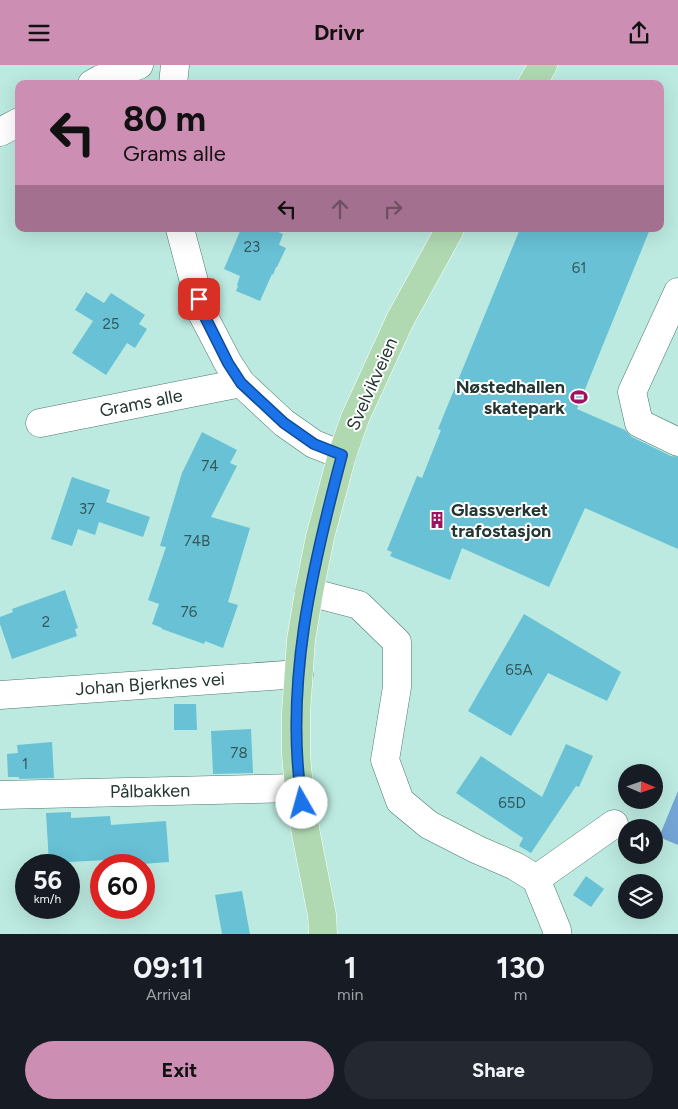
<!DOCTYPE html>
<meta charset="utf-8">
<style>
:root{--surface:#171b24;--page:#242831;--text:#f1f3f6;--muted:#9ea1a6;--accent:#cc8eb3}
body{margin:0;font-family:Figtree,sans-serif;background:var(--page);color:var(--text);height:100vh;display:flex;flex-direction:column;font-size:19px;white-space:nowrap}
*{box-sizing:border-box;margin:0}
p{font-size:16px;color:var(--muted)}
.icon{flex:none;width:28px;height:28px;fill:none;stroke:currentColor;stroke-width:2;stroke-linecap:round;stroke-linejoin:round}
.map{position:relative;height:869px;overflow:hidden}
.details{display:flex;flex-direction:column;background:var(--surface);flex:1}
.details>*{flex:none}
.top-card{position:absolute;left:15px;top:15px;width:649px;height:152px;border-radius:10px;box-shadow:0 5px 20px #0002;background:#cc8eb3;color:#111;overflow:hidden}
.needle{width:32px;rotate:92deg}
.controls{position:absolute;left:618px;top:699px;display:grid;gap:10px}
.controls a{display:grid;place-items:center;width:45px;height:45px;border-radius:50%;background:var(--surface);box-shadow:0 5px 20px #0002;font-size:25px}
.speed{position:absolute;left:15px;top:789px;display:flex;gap:10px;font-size:25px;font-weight:700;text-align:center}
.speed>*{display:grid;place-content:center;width:65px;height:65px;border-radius:50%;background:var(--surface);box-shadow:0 5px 20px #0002;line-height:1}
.speed small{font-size:12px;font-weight:400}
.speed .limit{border:8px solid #d22;background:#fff;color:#111}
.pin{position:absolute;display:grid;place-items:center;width:42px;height:42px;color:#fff;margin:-21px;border-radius:10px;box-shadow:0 2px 8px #0006}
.me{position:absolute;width:55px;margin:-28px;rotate:353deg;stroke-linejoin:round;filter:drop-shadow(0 0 4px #0008)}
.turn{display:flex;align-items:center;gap:18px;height:105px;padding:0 25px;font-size:22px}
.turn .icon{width:65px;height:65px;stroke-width:2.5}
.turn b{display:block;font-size:35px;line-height:42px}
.lanes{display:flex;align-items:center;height:48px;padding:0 25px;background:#0003;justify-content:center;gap:25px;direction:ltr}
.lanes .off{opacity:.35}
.eta{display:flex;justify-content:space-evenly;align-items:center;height:85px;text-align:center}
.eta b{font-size:30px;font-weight:700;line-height:35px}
.cta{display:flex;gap:10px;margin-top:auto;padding:10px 25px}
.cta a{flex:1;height:58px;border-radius:30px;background:var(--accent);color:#111;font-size:20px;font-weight:700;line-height:58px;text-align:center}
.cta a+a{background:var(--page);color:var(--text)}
header{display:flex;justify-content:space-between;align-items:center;height:65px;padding:0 25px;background:var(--accent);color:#111;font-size:22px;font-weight:700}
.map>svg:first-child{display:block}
.water{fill:#73a4d5}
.building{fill:#68c1d5}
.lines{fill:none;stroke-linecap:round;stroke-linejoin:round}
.minor-casing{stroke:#4e7970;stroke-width:29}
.major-casing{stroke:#fff;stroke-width:29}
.minor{stroke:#fff;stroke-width:28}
.major{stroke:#b0d9b2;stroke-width:28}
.route-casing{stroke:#114b97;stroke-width:12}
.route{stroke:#1a73e8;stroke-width:9}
.labels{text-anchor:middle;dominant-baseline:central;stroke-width:4;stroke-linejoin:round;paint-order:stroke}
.number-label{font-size:15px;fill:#35595b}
.street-label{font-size:18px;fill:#243632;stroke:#fff}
.poi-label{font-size:18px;font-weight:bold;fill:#243632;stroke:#fff;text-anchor:end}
</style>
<header><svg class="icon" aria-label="menu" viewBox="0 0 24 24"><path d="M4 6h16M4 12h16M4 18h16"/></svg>Drivr<svg class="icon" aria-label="share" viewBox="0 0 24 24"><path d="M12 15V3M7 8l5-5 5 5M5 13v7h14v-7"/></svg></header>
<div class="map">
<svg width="678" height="869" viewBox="0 0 678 869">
<rect width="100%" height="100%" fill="#bceae0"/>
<polygon class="water" points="678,726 678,780 659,772"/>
<g class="building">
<polygon points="241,164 271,164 283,169 279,180 286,183 277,202 276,202 273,210 272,209 260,236 236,226 238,221 237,220 240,211 224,204"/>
<polygon points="520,164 650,164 577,344 625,365 632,372 671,391 678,392 678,484 585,443 549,522 462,483 450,515 390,491 392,487 387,485 417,411 422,413 441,365 438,364"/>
<polygon points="86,227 104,238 111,228 145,250 139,259 147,264 135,283 127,278 106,310 72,288 93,256 75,245"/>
<polygon points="202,367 237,385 230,398 237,401 211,452 250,463 228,537 238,540 223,583 205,576 204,579 162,564 162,563 152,559 159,539 148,535 166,482 160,481 182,408"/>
<polygon points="72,412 110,425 106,437 150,452 143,472 99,457 95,470 78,464 72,481 51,474"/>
<polygon points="65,525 78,563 75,564 77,571 12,594 0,559 0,552 13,547 12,544"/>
<polygon points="524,549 621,607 607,636 548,608 511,671 468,646"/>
<polygon points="174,639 196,639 197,665 174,665"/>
<polygon points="251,664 253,708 213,709 211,666"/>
<polygon points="52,677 54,713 19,714 19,712 8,712 7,689 18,688 17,680"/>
<polygon points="566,679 593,691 579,722 576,721 531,788 519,781 523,773 456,728 481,691 542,732"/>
<polygon points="71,747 71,753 110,751 111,760 166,756 169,797 128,800 127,794 49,798 46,748"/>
<polygon points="586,811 604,824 591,842 573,830"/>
<polygon points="242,826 250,869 222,869 215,830"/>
</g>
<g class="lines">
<g class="minor-casing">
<g id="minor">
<polyline points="92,19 101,14 139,0"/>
<polyline points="173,19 175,0"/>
<polyline points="0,67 19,57"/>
<polyline points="180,164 203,250 228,298 241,318 284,358 314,379 342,390"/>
<polyline points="678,227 632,327 639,358 678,377"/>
<polyline points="40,358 241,318"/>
<polyline points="309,527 359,540 397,577 397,622 385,695 400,736 429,760 478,785 515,801 536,814 557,865 557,869"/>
<polyline points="0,630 299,609"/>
<polyline points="0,730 299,723"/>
<polyline points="536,814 614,759"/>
</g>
</g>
<g class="major-casing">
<g id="major">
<polyline points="532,19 543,0"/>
<polyline points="323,869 322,850 306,769 299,723 296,689 296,648 301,575 309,527 320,472 342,390 355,353 400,255 450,164"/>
</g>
</g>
<use href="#minor" class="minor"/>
<use href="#major" class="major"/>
</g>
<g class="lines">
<g class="route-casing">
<path id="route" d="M199,234l5,16 24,48 13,20 43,40 30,21 28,11c-30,113 -58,230 -40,348"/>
</g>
<use href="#route" class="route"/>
</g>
<defs>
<g id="stadium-bare" transform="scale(1.35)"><path d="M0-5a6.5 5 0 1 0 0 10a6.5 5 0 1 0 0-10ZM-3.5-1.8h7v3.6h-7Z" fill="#9e1361" stroke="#fff" stroke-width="2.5" paint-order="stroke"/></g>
<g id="building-bare" transform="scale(1.35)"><path d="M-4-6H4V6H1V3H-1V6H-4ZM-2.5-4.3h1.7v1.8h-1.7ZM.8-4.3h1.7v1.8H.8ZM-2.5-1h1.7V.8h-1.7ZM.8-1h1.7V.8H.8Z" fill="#9e1361" stroke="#fff" stroke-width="2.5" paint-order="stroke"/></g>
</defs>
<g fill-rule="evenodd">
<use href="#stadium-bare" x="579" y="332"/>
<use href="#building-bare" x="437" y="455"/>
</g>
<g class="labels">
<g class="number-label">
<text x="252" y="182">23</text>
<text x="579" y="203">61</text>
<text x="111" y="259">25</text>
<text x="210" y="401">74</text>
<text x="87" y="444">37</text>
<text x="197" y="476">74B</text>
<text x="189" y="547">76</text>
<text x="46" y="557">2</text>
<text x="519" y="605">65A</text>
<text x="239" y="688">78</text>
<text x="25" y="699">1</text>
<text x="512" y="738">65D</text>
</g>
<g class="street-label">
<text transform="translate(372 319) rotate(-66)">Svelvikveien</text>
<text transform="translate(141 338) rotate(-11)">Grams alle</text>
<text transform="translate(150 619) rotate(-4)">Johan Bjerknes vei</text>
<text transform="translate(150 726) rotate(-1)">Pålbakken</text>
</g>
<g class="poi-label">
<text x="565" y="322">Nøstedhallen<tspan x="565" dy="21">skatepark</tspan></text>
<text x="451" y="445" text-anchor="start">Glassverket<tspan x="451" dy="21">trafostasjon</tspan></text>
</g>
</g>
</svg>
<div class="controls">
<a><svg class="needle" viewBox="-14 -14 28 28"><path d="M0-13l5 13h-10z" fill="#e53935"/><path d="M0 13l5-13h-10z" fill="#9ea1a6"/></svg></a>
<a><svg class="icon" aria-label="sound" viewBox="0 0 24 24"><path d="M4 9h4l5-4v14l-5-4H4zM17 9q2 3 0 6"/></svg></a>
<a><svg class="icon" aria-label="layers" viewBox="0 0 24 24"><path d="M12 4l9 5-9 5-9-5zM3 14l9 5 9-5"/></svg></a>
</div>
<div class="speed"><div>56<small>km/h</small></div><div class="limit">60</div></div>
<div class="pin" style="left:199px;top:234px;background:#d93025"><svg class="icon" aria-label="arrive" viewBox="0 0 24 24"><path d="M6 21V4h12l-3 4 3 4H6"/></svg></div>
<svg class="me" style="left:302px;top:738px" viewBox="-20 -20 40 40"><circle r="19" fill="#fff"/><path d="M0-13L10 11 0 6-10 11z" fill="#1a73e8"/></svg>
<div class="top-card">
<div class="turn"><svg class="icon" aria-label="left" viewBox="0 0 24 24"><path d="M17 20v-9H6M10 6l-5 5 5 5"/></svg><div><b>80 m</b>Grams alle</div></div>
<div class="lanes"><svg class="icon" aria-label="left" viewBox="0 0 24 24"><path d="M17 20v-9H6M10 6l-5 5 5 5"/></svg><svg class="icon off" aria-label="ahead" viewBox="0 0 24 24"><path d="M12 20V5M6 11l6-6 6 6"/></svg><svg class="icon off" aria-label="right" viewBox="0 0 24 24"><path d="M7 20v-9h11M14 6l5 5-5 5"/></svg></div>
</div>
</div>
<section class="details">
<div class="eta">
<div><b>09:11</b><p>Arrival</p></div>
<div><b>1</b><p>min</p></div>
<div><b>130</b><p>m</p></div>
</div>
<div class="cta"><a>Exit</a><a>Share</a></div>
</section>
